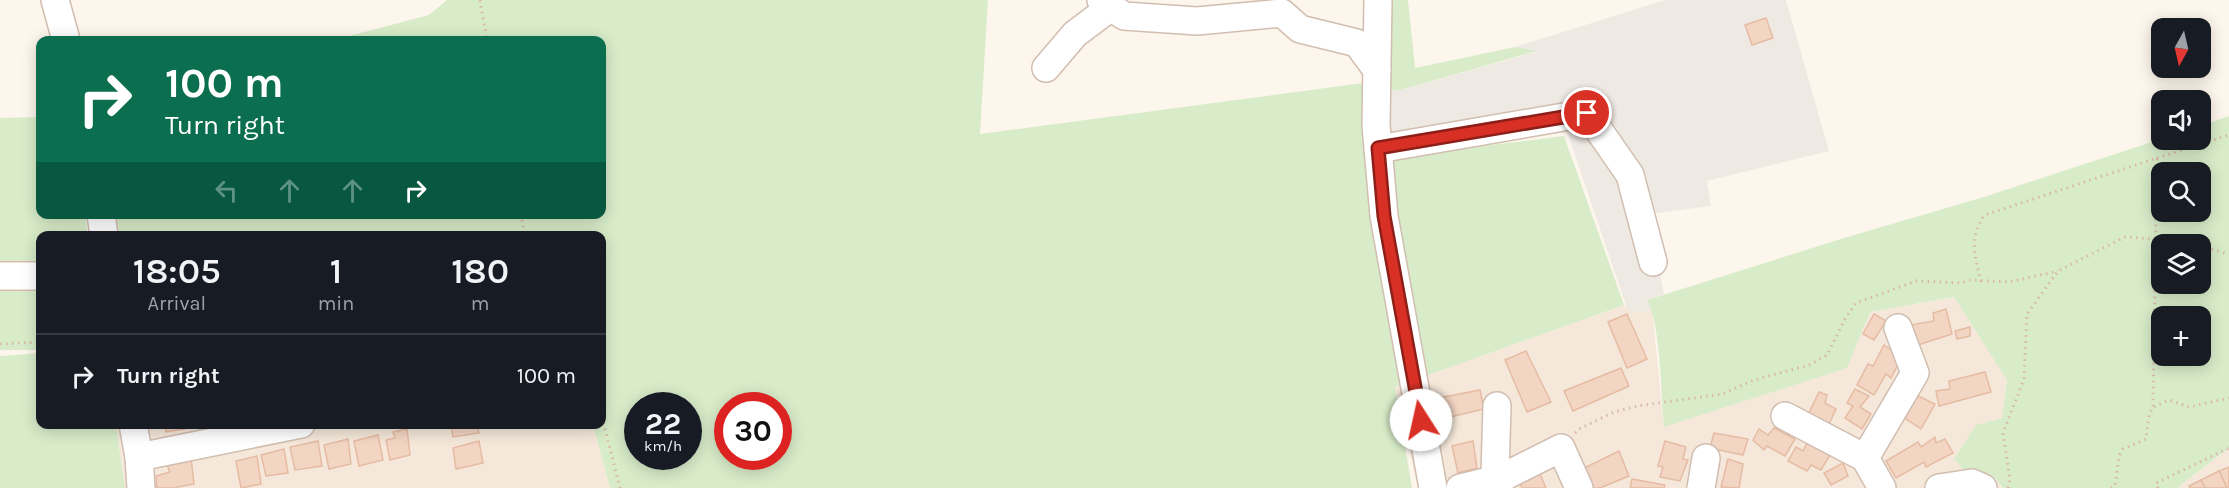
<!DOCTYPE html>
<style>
:root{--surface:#171b24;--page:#242831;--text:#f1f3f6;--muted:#9ea1a6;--line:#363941}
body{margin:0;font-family:Karla,sans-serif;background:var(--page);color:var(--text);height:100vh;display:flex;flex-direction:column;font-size:22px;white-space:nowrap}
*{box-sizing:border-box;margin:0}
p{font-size:20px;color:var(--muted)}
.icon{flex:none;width:33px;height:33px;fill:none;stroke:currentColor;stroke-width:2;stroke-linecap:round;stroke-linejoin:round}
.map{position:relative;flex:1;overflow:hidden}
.panel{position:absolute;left:36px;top:231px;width:570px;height:198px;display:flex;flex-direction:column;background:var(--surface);border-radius:12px;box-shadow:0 3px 15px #0003}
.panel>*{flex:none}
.guide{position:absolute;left:36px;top:36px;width:570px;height:183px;border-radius:12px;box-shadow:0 3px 15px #0003;background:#0b6e4f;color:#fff;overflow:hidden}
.needle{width:39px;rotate:188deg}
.tools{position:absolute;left:2151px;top:18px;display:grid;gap:12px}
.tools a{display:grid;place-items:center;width:60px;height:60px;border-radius:12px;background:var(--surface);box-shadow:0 3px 15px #0003;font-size:30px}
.speed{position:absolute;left:624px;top:392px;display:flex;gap:12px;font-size:30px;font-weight:700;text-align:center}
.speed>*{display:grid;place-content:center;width:78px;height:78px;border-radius:50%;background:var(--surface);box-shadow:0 3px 15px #0003;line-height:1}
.speed small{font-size:15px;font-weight:400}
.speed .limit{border:9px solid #d22;background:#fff;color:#111}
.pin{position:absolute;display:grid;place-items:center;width:51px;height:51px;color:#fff;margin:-26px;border:3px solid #fff;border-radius:50%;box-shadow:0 2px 6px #0007}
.me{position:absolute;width:66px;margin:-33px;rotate:350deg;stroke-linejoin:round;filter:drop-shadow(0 0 4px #0008)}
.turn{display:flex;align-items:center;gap:21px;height:126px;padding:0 30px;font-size:27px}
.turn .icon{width:78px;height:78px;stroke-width:2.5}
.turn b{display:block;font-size:42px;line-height:51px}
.lanes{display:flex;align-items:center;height:57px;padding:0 30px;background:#0003;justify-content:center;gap:30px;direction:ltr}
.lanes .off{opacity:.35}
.eta{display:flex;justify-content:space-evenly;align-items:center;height:102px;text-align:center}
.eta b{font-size:36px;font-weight:600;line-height:42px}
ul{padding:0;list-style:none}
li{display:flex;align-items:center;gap:18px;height:84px;padding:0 30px;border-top:2px solid var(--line)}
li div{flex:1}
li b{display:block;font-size:22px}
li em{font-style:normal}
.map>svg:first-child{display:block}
.residential{fill:#f5e8da}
.industrial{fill:#efe9e4}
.green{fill:#d8ecc9;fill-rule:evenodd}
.building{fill:#f3d5c3;stroke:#e6bba3;stroke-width:1.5}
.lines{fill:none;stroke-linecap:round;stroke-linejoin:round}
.minor-casing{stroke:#d1beb0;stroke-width:30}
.path{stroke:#d9b8a5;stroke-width:3;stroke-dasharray:1.5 4.5;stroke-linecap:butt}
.minor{stroke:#fff;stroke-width:27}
.route-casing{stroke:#8d1f18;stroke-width:15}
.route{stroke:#d93025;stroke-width:10}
</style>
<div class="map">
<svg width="2229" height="488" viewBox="0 0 2229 488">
<rect width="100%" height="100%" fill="#fdf6ec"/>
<g class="residential">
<polygon points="1955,297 2007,379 1995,478 2002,488 1418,488 1395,387 1624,305 1630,311 1652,309 1664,426 1847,368 1870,312"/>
<polygon points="116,425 593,425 610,488 125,488"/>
<polygon points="2229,448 2229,488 2177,488 2196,474"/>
</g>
<polygon class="industrial" points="1665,0 1786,0 1829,151 1707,181 1711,206 1649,214 1664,294 1648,300 1652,311 1628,311 1566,129 1390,154 1377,81 1396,91 1536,52 1515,47"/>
<g class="green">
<path d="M447,0h541l-8,134 391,-52 -2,-82h39l7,68 100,-21 22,4 -141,40 -19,-9 1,77 186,-23 60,169 -229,82 17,101h-802l-17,-63 9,-1v-188h-494l-4,-21 498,-1v-174h-268l95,-25zM638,405h50v51h-50zM728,405h50v51h-50z"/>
<path d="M2229,116v332l-52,40h-174l-8,-10h-24l-17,-19 22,-34 26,-7 5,-38 -53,-83 -84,15 -23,56 -183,59c-3,-32 -3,-101 -17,-127l197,-62 140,-41 177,-58 39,1 1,-14zM2162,172h38v40h-38zM2162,244h38v40h-38zM2162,316h38v40h-38z"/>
<polygon points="40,117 40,214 85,215 88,235 40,236 40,350 0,350 0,118"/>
<polygon points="40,353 40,424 116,425 125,488 0,488 0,356"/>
</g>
<g class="building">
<polygon points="1766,18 1773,38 1752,45 1745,25"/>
<polygon points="1946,309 1952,334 1918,345 1911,325 1934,321 1933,313"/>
<polygon points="1627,314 1647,359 1627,368 1608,322"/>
<polygon points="1874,314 1886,321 1874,340 1863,334"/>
<polygon points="1970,327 1970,336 1957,339 1955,331"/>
<polygon points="1884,345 1902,357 1891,378 1886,374 1874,395 1857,385 1868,364 1873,366"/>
<polygon points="1526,351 1551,402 1527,412 1505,360"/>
<polygon points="1621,368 1629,386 1573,411 1564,391"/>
<polygon points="1985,372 1991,392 1939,406 1936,391 1950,389 1949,381"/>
<polygon points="1855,389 1869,396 1860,407 1871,414 1862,429 1845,418 1853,406 1847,403"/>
<polygon points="1480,390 1484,409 1433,421 1428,400"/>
<polygon points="1819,392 1827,395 1825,403 1836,409 1828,426 1807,417"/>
<polygon points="1916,395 1935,404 1921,429 1903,417"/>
<polygon points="164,424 184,424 185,429 166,432"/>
<polygon points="451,424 477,424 479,433 453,437"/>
<polygon points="1774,428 1795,439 1785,456 1767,446 1764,450 1753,440 1759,429 1768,435"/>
<polygon points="407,429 410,455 390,460 386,440 395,438 393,432"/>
<polygon points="1714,433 1748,439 1743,455 1710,448"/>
<polygon points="378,435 383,460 359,466 354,441"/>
<polygon points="1935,437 1936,443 1945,439 1953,453 1926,467 1924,462 1896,478 1886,461 1918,442 1921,447"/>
<polygon points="348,439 351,464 329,469 324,445"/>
<polygon points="318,441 322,466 295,470 290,447"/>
<polygon points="479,441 483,463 456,469 453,448"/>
<polygon points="1473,441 1477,468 1458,473 1452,446"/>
<polygon points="1665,441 1686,447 1683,459 1688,460 1680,481 1660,477 1663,467 1658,466"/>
<polygon points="1807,443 1830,455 1821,470 1811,465 1807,471 1788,461 1796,447 1803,451"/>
<polygon points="284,449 288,473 266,476 261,455"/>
<polygon points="1619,451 1629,476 1600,488 1587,488 1580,470"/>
<polygon points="257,456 261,484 241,488 236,461"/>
<polygon points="191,458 194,484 173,488 157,488 156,476 170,472 167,465"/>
<polygon points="1728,459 1743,464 1739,488 1721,487"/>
<polygon points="1535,462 1546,488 1522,488 1515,472"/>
<polygon points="1843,463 1848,476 1831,485 1824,473"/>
<polygon points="2229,467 2229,488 2227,488 2219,471"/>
<polygon points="2219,471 2227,488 2205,488 2201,480"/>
<polygon points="1632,479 1665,485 1664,488 1630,488"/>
<polygon points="2201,480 2205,488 2190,488 2189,486"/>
</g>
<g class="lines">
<g class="minor-casing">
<g id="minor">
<polyline points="55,0 66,40"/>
<polyline points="1101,0 1124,16 1197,21 1282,13 1300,29 1357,43 1377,70"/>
<polyline points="1378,0 1376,125 1384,216 1433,488"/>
<polyline points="1046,68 1075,34 1111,7"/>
<polyline points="1378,149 1587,113 1630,175 1653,262"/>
<polyline points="101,214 104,236"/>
<polyline points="0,276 40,276"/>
<polyline points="1497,406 1495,474 1499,488"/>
<polyline points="1785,416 1865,458"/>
<polyline points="133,424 139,457 141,488"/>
<polyline points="139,457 301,424"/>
<polyline points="1460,488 1501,478 1561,448 1579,488"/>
<polyline points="1701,488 1706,458"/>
<polyline points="1882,488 1865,458 1915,373 1898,328"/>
<polyline points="1939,488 1972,483 1983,488"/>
</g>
</g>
<g class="path">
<polyline points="480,0 487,40"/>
<polyline points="2157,158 2229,135"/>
<polyline points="521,214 525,236"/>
<polyline points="2200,246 2229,254"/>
<path d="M1981,282c-6,-26 -13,-44 4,-67l172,-57 -4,249"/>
<polyline points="0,344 40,342"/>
<polyline points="602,417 620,488"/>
<polyline points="1575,433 1579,429 1614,412 1637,406 1722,394 1754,380 1809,365 1827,355 1846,317 1856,303 1916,281 1962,283 1969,280 2009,282 2058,271"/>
<polyline points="2008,488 2010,480 2003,433 2024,379 2027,314 2058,271 2125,237 2184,241 2197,244"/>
<polyline points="2111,488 2115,486 2119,456 2123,449 2146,439 2149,415 2153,407 2169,400 2189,407 2229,398"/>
<polyline points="2158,488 2156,483 2229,448"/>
</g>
<use href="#minor" class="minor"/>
</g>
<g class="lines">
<g class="route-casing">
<polyline id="route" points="1421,420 1384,216 1378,148 1587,113"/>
</g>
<use href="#route" class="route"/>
</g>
</svg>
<div class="tools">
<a><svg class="needle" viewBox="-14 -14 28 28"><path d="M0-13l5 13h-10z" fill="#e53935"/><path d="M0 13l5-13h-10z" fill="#9ea1a6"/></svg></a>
<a><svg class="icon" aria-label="sound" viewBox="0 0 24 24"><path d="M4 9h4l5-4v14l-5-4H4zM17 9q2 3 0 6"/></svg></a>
<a><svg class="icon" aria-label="search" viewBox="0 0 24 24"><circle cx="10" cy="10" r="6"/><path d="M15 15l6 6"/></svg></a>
<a><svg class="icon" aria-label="layers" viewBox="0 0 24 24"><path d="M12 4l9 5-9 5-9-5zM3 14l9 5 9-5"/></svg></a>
<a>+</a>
</div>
<div class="speed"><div>22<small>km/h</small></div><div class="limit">30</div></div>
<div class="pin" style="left:1587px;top:113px;background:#d93025"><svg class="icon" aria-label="arrive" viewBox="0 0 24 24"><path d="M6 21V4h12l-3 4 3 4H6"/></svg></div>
<svg class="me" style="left:1421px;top:420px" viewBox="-20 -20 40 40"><circle r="19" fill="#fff"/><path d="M0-13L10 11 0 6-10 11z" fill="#d93025"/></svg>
<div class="guide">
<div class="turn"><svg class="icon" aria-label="right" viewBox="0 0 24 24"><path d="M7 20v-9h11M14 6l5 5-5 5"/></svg><div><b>100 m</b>Turn right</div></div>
<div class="lanes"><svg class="icon off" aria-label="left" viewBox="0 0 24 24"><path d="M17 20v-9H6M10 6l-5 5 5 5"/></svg><svg class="icon off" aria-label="ahead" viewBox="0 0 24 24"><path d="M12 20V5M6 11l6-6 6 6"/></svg><svg class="icon off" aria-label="ahead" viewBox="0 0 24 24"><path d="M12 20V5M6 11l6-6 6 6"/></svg><svg class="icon" aria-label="right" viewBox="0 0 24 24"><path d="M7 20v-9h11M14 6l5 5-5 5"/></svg></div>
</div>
<section class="panel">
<div class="eta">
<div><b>18:05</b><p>Arrival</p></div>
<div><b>1</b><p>min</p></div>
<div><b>180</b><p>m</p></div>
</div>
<ul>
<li><svg class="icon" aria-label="right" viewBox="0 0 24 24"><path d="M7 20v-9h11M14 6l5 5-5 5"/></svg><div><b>Turn right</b></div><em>100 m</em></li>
</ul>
</section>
</div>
